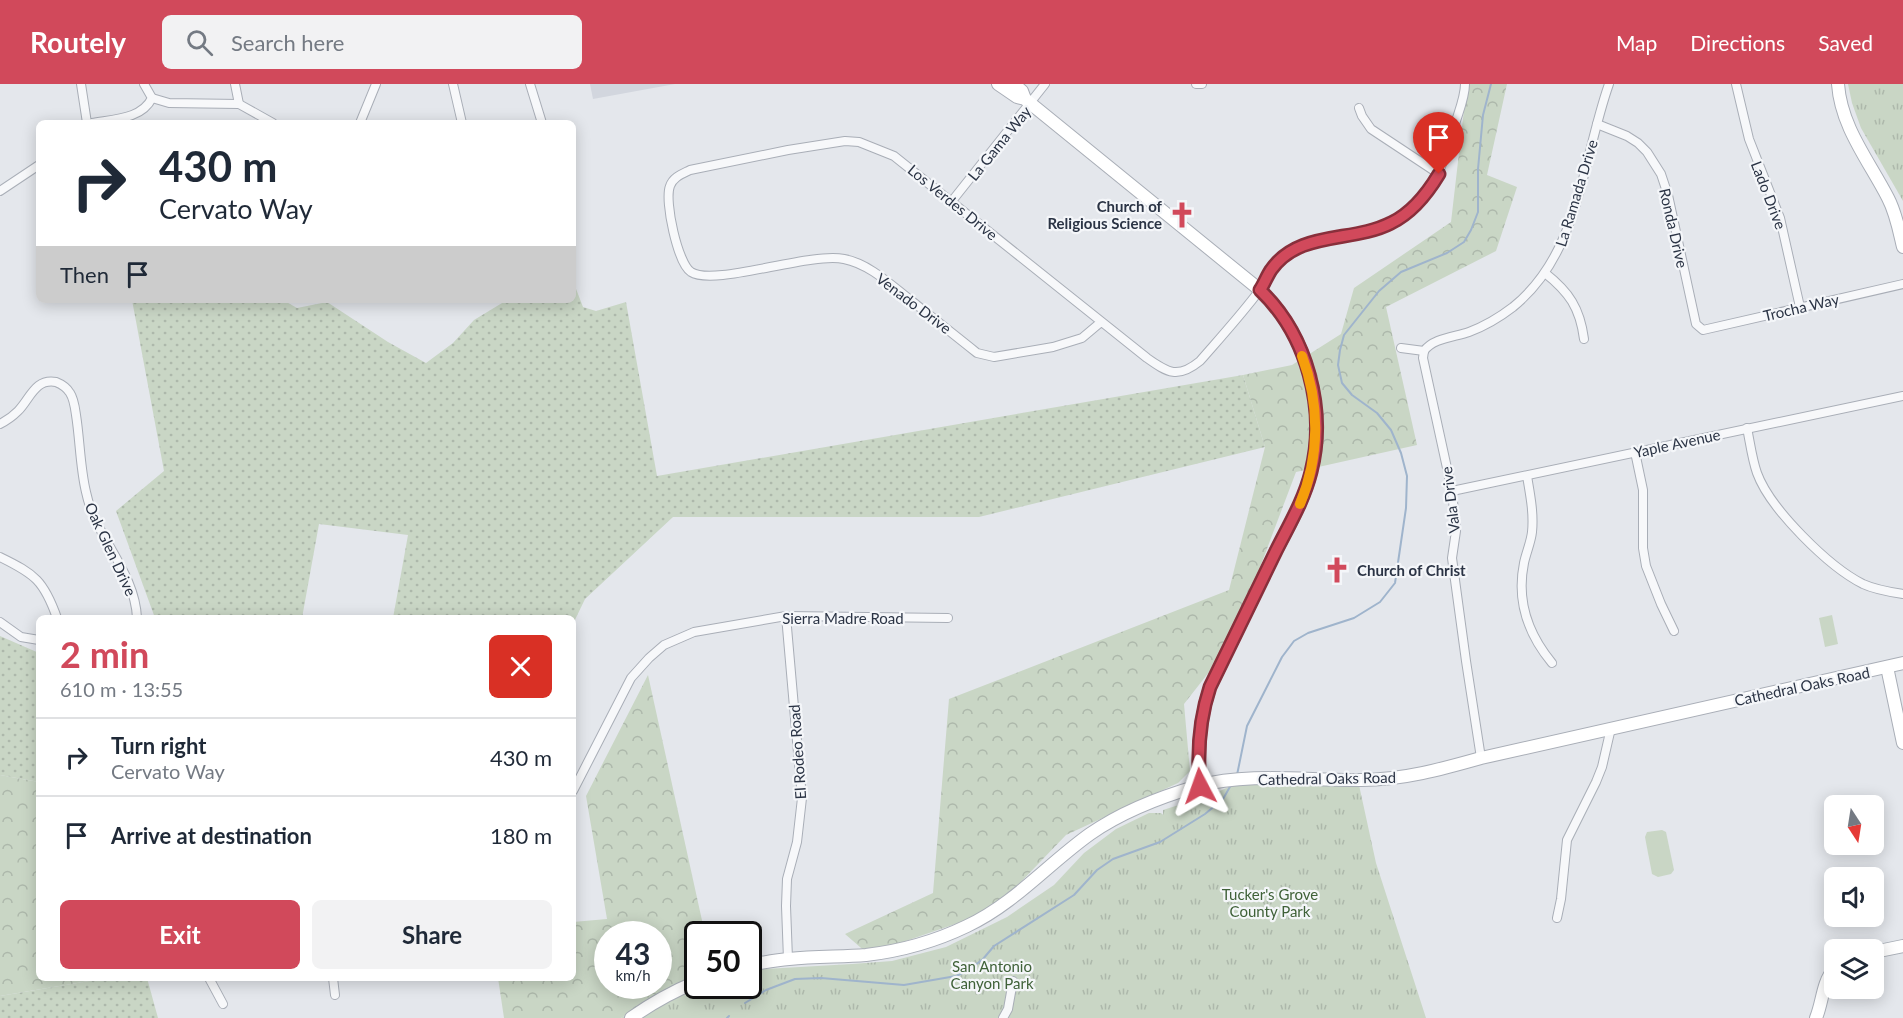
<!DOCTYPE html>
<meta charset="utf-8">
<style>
:root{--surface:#fff;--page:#f2f2f3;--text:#1f2937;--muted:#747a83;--line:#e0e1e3;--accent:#d1495b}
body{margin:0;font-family:Lato,sans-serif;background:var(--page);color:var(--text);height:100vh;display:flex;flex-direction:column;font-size:22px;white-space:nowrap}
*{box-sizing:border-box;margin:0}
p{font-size:20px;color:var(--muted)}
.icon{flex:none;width:33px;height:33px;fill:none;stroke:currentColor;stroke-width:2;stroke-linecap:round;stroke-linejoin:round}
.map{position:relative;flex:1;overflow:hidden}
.sheet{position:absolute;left:36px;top:531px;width:540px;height:366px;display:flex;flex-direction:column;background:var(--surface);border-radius:9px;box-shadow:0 3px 15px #0003}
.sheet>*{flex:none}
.hud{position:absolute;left:36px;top:36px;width:540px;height:183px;border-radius:9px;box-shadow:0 3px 15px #0003;background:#fff;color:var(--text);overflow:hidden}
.needle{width:39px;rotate:168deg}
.buttons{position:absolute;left:1824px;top:711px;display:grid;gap:12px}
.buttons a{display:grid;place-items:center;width:60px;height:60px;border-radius:9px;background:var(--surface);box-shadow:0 3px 15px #0003;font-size:30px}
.speed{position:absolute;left:594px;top:837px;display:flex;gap:12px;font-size:30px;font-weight:700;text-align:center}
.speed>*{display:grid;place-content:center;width:78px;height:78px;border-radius:50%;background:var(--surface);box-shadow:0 3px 15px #0003;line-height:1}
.speed small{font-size:15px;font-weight:400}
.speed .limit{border:3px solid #111;border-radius:9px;background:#fff;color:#111}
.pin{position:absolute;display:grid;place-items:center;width:51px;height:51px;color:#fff;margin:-62px -26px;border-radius:50% 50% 50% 0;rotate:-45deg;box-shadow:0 0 6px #0007}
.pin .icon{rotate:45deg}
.me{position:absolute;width:66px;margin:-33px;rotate:356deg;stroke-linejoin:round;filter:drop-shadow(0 0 4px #0008)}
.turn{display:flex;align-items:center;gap:21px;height:126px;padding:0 24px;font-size:27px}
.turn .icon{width:78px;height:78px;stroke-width:2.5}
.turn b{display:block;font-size:42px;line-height:51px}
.then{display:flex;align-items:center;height:57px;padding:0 24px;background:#0003;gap:12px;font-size:22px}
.round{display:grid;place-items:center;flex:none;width:63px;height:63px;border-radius:9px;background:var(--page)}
.overview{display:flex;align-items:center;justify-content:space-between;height:102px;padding:0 24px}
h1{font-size:36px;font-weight:700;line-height:45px;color:var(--accent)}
.primary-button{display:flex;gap:12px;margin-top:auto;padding:12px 24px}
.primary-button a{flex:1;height:69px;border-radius:9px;background:var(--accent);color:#fff;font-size:24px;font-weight:700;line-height:69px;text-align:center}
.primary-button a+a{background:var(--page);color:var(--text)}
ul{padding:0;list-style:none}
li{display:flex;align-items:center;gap:18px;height:78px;padding:0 24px;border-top:2px solid var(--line)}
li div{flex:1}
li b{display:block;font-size:22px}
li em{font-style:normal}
header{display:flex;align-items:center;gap:36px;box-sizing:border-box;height:84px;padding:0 30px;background:var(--accent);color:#fff}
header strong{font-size:28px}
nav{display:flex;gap:33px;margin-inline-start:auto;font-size:21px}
.search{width:420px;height:54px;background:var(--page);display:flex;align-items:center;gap:15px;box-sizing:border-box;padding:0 21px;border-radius:9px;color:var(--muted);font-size:22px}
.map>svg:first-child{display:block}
.built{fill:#d2d6de}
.grass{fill:url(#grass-dots)}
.forest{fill:url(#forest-crowns);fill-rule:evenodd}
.park{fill:url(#park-tufts)}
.pitch{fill:#c9d6c5}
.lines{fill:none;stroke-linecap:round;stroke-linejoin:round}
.stream{stroke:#9fb4cc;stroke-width:2}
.street-casing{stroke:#a9aeb7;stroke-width:10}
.secondary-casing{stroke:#a9aeb7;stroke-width:14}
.street{stroke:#f7f8fa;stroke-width:8}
.secondary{stroke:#fff;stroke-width:12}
.route-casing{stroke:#882f3b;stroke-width:15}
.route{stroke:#d1495b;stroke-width:10}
.slow{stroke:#f59e0b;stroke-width:10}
.labels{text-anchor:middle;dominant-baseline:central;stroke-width:4.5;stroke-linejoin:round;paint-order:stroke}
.street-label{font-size:15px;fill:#2b3445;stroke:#f4f6f9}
.poi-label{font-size:15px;font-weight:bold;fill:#2b3445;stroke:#f4f6f9;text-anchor:end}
.park-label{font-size:15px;fill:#3f6138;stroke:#f4f6f9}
</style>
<header>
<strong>Routely</strong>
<div class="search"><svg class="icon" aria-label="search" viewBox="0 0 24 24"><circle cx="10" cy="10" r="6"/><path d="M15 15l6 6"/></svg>Search here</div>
<nav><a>Map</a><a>Directions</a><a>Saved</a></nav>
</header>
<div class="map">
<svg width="1903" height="934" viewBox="0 0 1903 934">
<defs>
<pattern id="grass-dots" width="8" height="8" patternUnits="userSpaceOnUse" patternTransform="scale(1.5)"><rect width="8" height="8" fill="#c9d6c5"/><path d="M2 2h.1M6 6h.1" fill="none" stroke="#adb8ab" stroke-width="1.8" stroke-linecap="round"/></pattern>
<pattern id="forest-crowns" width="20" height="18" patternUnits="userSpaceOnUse" patternTransform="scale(1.5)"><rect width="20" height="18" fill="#c9d6c5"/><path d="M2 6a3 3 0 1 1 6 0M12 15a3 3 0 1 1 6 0" fill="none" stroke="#adb8ab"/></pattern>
<pattern id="park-tufts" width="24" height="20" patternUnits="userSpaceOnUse" patternTransform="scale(1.5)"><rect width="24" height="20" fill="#c9d6c5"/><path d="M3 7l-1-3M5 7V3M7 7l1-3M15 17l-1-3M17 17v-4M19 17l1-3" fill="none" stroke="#adb8ab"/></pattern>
</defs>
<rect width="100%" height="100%" fill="#e4e7ec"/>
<polygon class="built" points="590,0 675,0 593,15"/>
<g class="grass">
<polygon points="573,197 583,223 596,227 626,218 657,392 1243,291 1265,363 979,433 673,433 585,515 573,540 573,534 393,534 408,451 319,440 302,534 155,534 116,427 164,387 132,216 283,216 297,224 327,218 388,258 426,279 453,259 474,236 507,216 573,216"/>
<polygon points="0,552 39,569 39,698 0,691"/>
<polygon points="95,894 147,894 158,934 0,934 0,912 89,897"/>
</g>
<g class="forest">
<polygon points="1467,0 1507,0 1487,91 1517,103 1496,167 1386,223 1417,361 1296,388 1231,560 1184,620 1190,687 1178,699 1066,751 993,827 868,870 845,850 933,809 949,615 1229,506 1265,363 1243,291 1292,281 1341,250 1354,204 1451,138"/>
<path d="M648,591l57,259h-7l-1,43 -60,31 -16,10h-117l-6,-40h75v-56l34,-3 -21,-123zM608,850h50v52h-50z"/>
<polygon points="0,691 39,698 39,894 95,894 89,897 0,912"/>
</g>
<g class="park">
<polygon points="1848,0 1903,0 1903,117 1861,44 1852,19"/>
<polygon points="1241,700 1359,701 1376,779 1426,934 621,934 637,924 698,902 748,902 749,880 765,885 852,880 892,877 946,863 1007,833 1054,801 1084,769 1116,745 1149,729 1161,729 1163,731 1163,726 1213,710 1231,702"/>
</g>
<g class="pitch">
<polygon points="1832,531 1838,560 1825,563 1819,534"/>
<polygon points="1662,746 1666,748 1674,786 1671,790 1658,793 1652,790 1645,753 1647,748"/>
</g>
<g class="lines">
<g class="stream">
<polyline points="1237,691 1247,642 1282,573 1294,557 1308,549 1354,534 1380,518 1395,499 1406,424 1407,392 1401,369 1391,346 1377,329 1352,311 1342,299 1338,281 1340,266 1344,251 1379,207 1401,188 1447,169 1464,158 1471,146 1478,128 1478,85 1483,31 1491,0"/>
<polyline points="745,919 766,906 795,895 821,894 904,901 956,892 969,886 983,875 994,862 1074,811 1097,786 1113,775 1160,758 1205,730 1223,715 1231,701"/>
<polyline points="727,934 729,932"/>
</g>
<g class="street-casing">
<g id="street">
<polyline points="81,0 87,39"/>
<polyline points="235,0 239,20"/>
<polyline points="453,0 462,39"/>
<polyline points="530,0 542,39"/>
<polyline points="1196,0 1202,0"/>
<polyline points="1736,0 1749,55 1780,134 1800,223"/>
<polyline points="152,14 169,19 239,20 273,39"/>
<polyline points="1359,24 1362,32 1371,45 1439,90"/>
<path d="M92,39c22,-4 50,-4 60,-25l-8,-14"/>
<polyline points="360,39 376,0"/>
<polyline points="1597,40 1627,52 1638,59 1647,68 1661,90 1668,111 1696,240 1703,246 1903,200"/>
<polyline points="0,107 39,81"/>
<polyline points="952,117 1045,0"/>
<path d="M1545,189c24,19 35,35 39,66"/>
<path d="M1101,238l-19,16 -29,9 -59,10 -17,-4c-21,-17 -43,-34 -64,-51 -21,-16 -43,-38 -69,-43 -36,-7 -130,28 -153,13 -13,-8 -27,-71 -21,-86 3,-9 12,-12 20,-16l98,-20 57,-9 14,1 35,14 253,202c21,15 31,21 53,3 20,-23 41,-46 59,-70 11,-15 14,-28 31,-39 27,-17 65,-16 96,-27 9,-3 16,-9 23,-15 30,-26 35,-49 46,-86 4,-13 10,-27 10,-40"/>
<polyline points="1401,264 1424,267"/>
<polyline points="1424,267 1423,274 1452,407 1456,447 1452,474 1466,577 1481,674"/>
<path d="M1424,267c9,-13 31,-14 45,-19 16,-6 31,-15 44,-25 67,-54 69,-147 96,-223"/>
<path d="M0,340c6,-3 13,-8 18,-13 12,-12 17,-33 38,-29 5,2 11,6 14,11 4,6 5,15 6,22 4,25 4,52 10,77 9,45 49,79 51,126"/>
<path d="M1747,344c3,14 5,31 10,45 13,36 72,94 106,111 13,6 27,8 40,10"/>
<polyline points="1635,368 1643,406 1643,464 1646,482 1661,520 1674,547"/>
<path d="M1527,392c3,18 7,37 5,56 -1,10 -6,21 -8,31 -8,39 4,71 28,100"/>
<polyline points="1452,407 1903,312"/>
<path d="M0,473c35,17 44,24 57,61"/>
<polyline points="786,532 802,714 797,758 787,795 786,822 788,875"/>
<polyline points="0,538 21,553 39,556"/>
<polyline points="573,707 631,594 649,574 664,561 694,548 786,532 948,534"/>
<polyline points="1557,834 1561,815 1567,756 1596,698 1602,683 1611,644"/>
<polyline points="209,894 223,920"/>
<polyline points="333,894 335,911"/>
<polyline points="1003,934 1008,925 1013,897"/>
</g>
</g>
<g class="secondary-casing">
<g id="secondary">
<path d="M998,0l19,13 8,2 235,191c47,45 67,118 51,182 -7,29 -23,56 -37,83 -21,44 -43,88 -64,132 -11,33 -13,64 -10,99"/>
<polyline points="1014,0 1022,7 1025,15"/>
<path d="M1838,0c3,43 31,77 50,114 8,15 11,32 15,49"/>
<polyline points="1887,583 1903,659"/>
<polyline points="1874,868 1903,862"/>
<path d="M748,881c14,-2 27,-5 41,-6 26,-3 52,-2 77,-4 34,-4 70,-14 101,-29 47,-22 81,-62 123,-92 33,-23 70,-37 108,-48 51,-14 111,-5 163,-6 42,0 81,-11 120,-22l422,-95"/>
<path d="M631,934c21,-15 43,-27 67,-37"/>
<path d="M1816,934c7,-17 6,-35 18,-49"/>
</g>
</g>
<use href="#street" class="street"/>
<use href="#secondary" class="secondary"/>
</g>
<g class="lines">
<g class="route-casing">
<path id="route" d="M1200,702c-3,-35 -1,-66 10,-99 22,-46 44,-91 66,-136 13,-26 28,-51 35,-79 16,-63 -4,-137 -51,-182 4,-6 7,-14 11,-20 28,-40 81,-27 120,-47 21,-10 36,-29 48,-49"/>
</g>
<use href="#route" class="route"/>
<path class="slow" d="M1300,420c20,-48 20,-100 2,-148"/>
</g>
<defs>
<g id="church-bare" transform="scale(2.07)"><path d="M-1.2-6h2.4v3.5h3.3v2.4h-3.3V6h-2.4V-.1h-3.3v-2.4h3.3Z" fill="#d1495b" stroke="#f4f6f9" stroke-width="2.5" paint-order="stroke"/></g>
</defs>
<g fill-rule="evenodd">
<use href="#church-bare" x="1182" y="131"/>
<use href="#church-bare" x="1337" y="486"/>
</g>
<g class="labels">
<g class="street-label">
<text transform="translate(999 59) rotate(-51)">La Gama Way</text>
<text transform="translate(1576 109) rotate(-73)">La Ramada Drive</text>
<text transform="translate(1769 111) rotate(69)">Lado Drive</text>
<text transform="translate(953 118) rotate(39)">Los Verdes Drive</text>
<text transform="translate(1674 144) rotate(77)">Ronda Drive</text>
<text transform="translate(914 219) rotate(37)">Venado Drive</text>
<text transform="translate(1801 223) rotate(-13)">Trocha Way</text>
<text transform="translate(1677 359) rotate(-12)">Yaple Avenue</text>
<text transform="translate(1450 416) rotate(-97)">Vala Drive</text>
<text transform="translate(111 465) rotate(65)">Oak Glen Drive</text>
<text x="843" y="534">Sierra Madre Road</text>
<text transform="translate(1802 602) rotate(-12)">Cathedral Oaks Road</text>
<text transform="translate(797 668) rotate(-94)">El Rodeo Road</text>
<text transform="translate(1327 694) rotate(-1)">Cathedral Oaks Road</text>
</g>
<g class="poi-label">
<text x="1162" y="122">Church of<tspan x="1162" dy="17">Religious Science</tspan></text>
<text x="1357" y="486" text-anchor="start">Church of Christ</text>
</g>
<g class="park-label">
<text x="1270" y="810">Tucker's Grove<tspan x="1270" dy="17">County Park</tspan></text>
<text x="992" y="882">San Antonio<tspan x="992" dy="17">Canyon Park</tspan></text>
</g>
</g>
</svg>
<div class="buttons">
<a><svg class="needle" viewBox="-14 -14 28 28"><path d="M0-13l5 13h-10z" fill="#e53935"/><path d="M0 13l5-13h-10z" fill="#747a83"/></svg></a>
<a><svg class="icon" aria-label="sound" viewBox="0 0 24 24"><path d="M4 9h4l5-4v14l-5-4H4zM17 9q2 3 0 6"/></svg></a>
<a><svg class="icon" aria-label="layers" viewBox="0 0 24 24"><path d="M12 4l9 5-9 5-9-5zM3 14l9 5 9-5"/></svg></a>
</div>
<div class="speed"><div>43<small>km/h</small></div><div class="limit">50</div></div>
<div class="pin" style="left:1439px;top:90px;background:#d93025"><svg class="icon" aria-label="arrive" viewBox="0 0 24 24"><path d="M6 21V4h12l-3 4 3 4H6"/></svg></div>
<svg class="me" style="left:1200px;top:702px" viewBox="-20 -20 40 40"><path d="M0-17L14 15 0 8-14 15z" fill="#d1495b" stroke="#fff" stroke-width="4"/></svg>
<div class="hud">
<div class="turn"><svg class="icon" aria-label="right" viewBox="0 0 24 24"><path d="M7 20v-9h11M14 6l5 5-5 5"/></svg><div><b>430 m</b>Cervato Way</div></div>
<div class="then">Then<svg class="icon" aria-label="arrive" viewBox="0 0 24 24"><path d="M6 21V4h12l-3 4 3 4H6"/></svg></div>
</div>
<section class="sheet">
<div class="overview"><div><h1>2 min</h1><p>610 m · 13:55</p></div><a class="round" style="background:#d93025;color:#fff"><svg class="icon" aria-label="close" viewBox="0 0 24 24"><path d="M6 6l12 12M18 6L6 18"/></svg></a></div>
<ul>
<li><svg class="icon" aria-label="right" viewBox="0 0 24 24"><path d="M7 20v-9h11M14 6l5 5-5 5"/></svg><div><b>Turn right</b><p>Cervato Way</p></div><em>430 m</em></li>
<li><svg class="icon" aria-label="arrive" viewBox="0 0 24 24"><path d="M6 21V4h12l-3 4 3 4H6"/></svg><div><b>Arrive at destination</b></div><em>180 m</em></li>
</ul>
<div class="primary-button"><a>Exit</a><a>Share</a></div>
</section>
</div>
